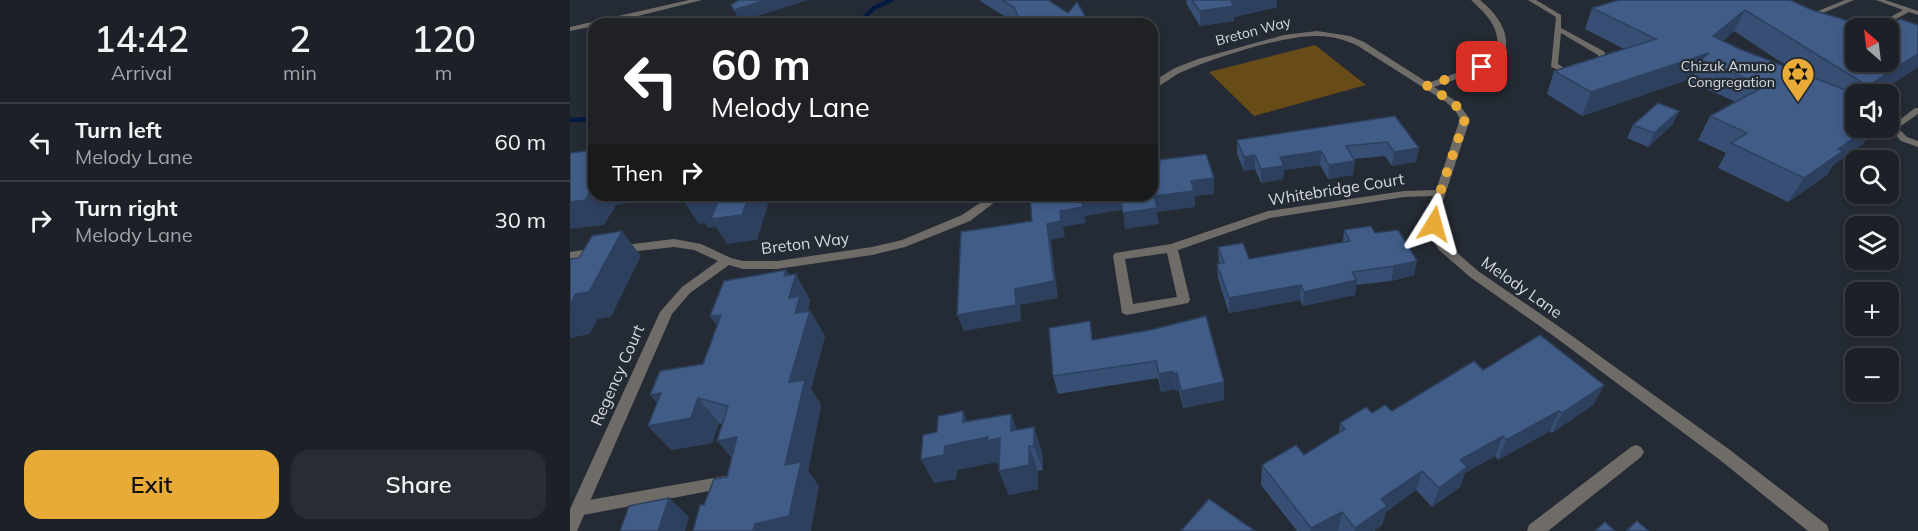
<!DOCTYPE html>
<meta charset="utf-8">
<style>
:root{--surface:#1c2027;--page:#292d33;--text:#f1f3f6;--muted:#a0a3a7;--line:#3a3e44;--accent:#e8ab37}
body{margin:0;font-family:Mulish,sans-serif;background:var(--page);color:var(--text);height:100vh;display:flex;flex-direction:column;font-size:22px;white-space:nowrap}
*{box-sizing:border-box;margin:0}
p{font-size:20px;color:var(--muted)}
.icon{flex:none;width:33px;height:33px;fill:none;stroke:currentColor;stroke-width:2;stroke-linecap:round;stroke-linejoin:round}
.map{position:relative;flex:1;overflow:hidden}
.panel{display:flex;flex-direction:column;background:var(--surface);width:570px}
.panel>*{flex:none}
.hud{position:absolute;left:18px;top:18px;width:570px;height:183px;border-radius:18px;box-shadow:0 3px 9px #0003,0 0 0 2px var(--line);background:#202124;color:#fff;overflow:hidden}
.needle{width:39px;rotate:332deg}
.controls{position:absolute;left:1275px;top:18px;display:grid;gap:12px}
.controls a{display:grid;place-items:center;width:54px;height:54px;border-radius:12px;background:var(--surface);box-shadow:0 3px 9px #0003,0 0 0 2px var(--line);font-size:30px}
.pin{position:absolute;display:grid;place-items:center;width:51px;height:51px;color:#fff;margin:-26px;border-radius:12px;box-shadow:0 3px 9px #0006}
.me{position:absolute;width:66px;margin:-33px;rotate:8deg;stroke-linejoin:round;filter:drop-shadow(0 0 4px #0008)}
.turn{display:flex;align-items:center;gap:21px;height:126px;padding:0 24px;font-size:27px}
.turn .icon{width:78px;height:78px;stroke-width:2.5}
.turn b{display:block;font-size:42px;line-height:51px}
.then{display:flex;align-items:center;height:57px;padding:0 24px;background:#0003;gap:12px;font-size:22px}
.eta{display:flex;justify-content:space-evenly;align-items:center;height:102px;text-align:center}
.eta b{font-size:36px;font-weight:600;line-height:42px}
.cta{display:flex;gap:12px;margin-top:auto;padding:12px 24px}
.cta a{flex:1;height:69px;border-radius:18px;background:var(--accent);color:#111;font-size:24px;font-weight:600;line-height:69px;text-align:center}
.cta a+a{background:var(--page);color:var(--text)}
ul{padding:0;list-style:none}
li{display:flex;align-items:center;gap:18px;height:78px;padding:0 24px;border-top:2px solid var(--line)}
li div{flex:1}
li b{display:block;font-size:22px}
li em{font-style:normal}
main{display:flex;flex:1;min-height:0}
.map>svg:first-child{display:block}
.green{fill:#684c18}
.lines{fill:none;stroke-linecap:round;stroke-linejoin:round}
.stream{stroke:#03193f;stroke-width:4.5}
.service{fill:#6f6c67;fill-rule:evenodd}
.minor{fill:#6f6c67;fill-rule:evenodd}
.wall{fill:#374f74;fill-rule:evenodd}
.shaded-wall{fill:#2d405e}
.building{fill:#405c87;stroke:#2d405e;stroke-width:1.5}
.route{stroke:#e8ab37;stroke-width:10;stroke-dasharray:0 18}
.labels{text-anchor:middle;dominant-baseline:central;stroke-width:4.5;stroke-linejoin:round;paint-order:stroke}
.far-street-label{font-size:14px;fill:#d6dae1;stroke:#252b34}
.far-poi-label{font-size:14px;fill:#d6dae1;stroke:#252b34;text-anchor:end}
.street-label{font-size:16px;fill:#d6dae1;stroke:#252b34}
</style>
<main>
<section class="panel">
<div class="eta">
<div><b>14:42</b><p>Arrival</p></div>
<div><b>2</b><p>min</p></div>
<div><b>120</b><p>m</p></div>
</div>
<ul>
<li><svg class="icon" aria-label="left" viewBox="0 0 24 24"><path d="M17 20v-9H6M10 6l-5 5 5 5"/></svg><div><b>Turn left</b><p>Melody Lane</p></div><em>60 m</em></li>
<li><svg class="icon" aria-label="right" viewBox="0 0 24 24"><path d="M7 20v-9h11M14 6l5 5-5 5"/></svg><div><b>Turn right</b><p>Melody Lane</p></div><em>30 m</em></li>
</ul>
<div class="cta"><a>Exit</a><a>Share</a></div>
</section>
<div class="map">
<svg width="1348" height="531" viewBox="0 0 1348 531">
<rect width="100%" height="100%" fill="#252b34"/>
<polygon class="green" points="745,45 796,85 684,116 639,72"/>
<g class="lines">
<g class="stream">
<polyline points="288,24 304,8 321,0"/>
<polyline points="0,120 24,119"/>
</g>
<g class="service">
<polygon points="958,0 966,0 991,15 991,28 1035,52 1034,62 1020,65 1020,61 1028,59 1028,55 991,33 988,64 996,69 1003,68 1007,70 995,73 981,67 986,17"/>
<polygon points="1275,0 1284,0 1248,15 1252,21 1251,22 1247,22 1241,14"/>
<polygon points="1306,0 1315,0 1348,11 1348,15 1339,12 1309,28 1302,28 1303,27 1333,10"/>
<polygon points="1345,108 1348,108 1348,114 1328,128 1337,137 1348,141 1348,147 1331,141 1319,128"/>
<polygon points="155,476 160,478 162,482 160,486 155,488 8,516 3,514 1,509 3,504 8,502"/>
</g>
<g class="minor">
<polygon points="119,0 132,0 36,24 24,24 24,26 0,31 0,27"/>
<path d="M901,0h9c17,14 32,33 24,56l-19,13 -51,18 23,15 13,17 -31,94 5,24 4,8 30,26 83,57 169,122 97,75 2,6h-21l-88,-71 -169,-126 -81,-57 -31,-27 -7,-13 -5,-24 6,-17 -29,1 -134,21 -92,32 12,50 -2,3 -61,12 -5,-2 -9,-57 2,-3 56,-9 97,-33 136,-20 32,-1 24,-71 -5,-9 -9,-8 -88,-56c-12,-6 -26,-10 -40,-10 -31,-2 -104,22 -134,35 -11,4 -20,14 -32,18v-7l23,-14 23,-9 86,-24 33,-4 33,5 14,6 64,41 51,-18 18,-12c4,-25 -9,-37 -26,-53zM597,253l10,44 -44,7 -8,-45z"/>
<polygon points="422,195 434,195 400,221 335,247 302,255 207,269 173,269 159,265 120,293 102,314 7,531 0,531 0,509 90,312 112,287 148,261 124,250 104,247 50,253 44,249 46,246 104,239 131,244 161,258 173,261 207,261 302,247 332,240 392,215"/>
<polygon points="27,248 31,249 33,252 31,255 0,260 0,252"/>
<polygon points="1066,445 1071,447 1074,452 1071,457 978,531 957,531 959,525 1061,447"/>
</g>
</g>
<g class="wall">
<polygon points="410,0 478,0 498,13 520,24 447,24 410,1"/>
<polygon points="616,0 707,0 707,7 664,17 664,21 630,26 617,5"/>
<path d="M1223,1l63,61 62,-37v42l-42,27h-20v34l8,15 -31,22 -6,10 -39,27 -70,-34 8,-15 -28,-13 12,-24 26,-14 -45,-20 2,-4 -111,38 -35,-22 7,-23 70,-22 -39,-20 7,-21zM1164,31l59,39 -51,-20 -19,-9z"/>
<polygon points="1109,111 1102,125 1078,147 1057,138 1063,125"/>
<polygon points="825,116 849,148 846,162 822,166 815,156 784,159 783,175 758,179 750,165 714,170 713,179 691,183 685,169 674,171 667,154 667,140"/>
<polygon points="774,230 805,233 844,275 821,281 786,285 785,295 733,306 730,300 659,313 648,279 647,264 649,264 648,247 679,259 773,242"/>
<polygon points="220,275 240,300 238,310 238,311 240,311 255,336 241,389 251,405 238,471 249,486 134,505 157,477 162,457 152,424 149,423 142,443 101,450 78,426 133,364 147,326 140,316"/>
<polygon points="580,330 654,400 613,408 609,391 606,391 605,389 591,392 588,378 488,394 483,376 523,340"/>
<polygon points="913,370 1034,385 1023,405 982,433 980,431 928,460 925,456 895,473 890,487 862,507 846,490 816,512 812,525 804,531 727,531 691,485 692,465 734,455 769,433 770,423 802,413 822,411"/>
<polygon points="398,421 447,430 472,451 473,470 468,471 468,489 439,495 429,471 429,465 428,465 426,462 387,470 386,479 364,483 351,459 367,432"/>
</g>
<g class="shaded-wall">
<polygon points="196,0 238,0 169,22 164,10"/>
<polygon points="671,0 707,0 707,7 664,17 664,21 630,26 630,11"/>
<polygon points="1175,10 1164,31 1131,60 1123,78 1012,116 1021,92 1143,36"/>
<polygon points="1348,54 1348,67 1306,94 1293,94 1298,86"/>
<polygon points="1286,94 1271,118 1276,101"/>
<polygon points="1109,111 1102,125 1078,147 1084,133"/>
<polygon points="1299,128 1305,128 1294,143 1263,165 1257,175 1218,202 1234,178 1268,149"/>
<polygon points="849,148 846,162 822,166 824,152"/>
<polygon points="751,151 750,165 714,170 713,179 691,183 691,169 710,157"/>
<polygon points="685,155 685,169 674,171 674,157"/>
<polygon points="785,161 783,175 758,179 759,165"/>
<polygon points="644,178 644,194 625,196 625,207 587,212 589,224 555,229 553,213 584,196 621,181"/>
<polygon points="24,186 24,195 90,195 72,197 69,202 46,205 34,225 0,229 0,202"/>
<polygon points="179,195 201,195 187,240 157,244 146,227 138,228 135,223 129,224 113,200 124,198"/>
<polygon points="545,195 550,195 552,210 515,216 516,223 493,227 495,237 481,240 488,298 450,305 451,321 394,331 387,315 445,289 477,224 490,211 512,200"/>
<polygon points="52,231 71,256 41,317 28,319 20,334 0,338 0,304 6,294"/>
<polygon points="847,261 844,275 821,281 824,266"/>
<polygon points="216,270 223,282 226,274 240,300 238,310 239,313 240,311 255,336 241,389 251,405 238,471 249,486 241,531 183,531 185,524 215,465 219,382 225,313 219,298 214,276"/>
<polygon points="787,280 785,295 733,306 734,292"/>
<polygon points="731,285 730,300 659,313 659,298"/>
<polygon points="151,315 158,342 140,316"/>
<polygon points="603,371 605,389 591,392 589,374"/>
<polygon points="607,373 609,391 606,391 604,374"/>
<polygon points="654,382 654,400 613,408 611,391"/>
<polygon points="1034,385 1023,405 982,433 992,413"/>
<polygon points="91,393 102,420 80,395"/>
<polygon points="128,398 149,423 142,443 101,450 78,426"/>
<polygon points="393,411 404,436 430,438 440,463 428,465 426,462 387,470 386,479 364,483 351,459 393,422"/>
<polygon points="989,411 980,431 928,460 936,440"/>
<polygon points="441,414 450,438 441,431"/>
<polygon points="464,427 472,451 473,470 464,446"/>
<polygon points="933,436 925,456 895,473 890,487 862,507 869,488 890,460"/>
<polygon points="167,437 168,465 147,441"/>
<polygon points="459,446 468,471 468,489 439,495 429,471"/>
<polygon points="852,471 846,490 816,512 812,525 804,531 785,531 785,528 811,499"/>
<polygon points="99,498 119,517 115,531 88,531"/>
<polygon points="772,512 768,531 741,531 741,528"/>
</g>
<g class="building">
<polygon points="169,0 196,0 164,10 161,5"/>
<polygon points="432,0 478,0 498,13 507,2 520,24 452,24 444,7"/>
<polygon points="622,0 671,0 661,2 664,6 630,11"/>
<polygon points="1049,0 1220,0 1242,10 1302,28 1286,28 1286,62 1318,62 1318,28 1314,28 1330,19 1348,25 1348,54 1298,86 1175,10 1143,36 1172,50 1286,94 1276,101 1286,104 1286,128 1299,128 1268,149 1273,151 1234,178 1161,143 1177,133 1140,116 1195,86 1131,60 1139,53 1021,92 984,71 1086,39 1022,8"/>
<polygon points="1088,103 1109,111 1084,133 1063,125"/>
<polygon points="825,116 849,148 824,152 817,142 776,146 785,161 759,165 751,151 710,157 714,166 691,169 685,155 674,157 667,140"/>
<polygon points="24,150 24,186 15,200 0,202 0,153"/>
<polygon points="636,154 644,178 621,181 624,191 584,196 587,208 553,213 550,195 582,195 582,165 590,164 589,160"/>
<polygon points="115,195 179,195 172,215 141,219 149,199 122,203 124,198 113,200"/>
<polygon points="460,195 545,195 512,200 513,207 490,211 491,221 477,224 484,281 445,289 446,305 387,315 391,232 462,221"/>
<polygon points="801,226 805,233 828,230 847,261 824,266 782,272 787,280 734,292 731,285 659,298 647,264 654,263 648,247 673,243 679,259 780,241 774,230"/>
<polygon points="52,231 19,292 6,294 0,304 0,259 9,258 22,236"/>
<polygon points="216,270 214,276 226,274 219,298 230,296 225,313 240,311 219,382 235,380 215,465 231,462 219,516 185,524 183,531 123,531 130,505 134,505 144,479 157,477 167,437 147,441 158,406 128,398 121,418 78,426 91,393 80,395 90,371 133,364 151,315 140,316 154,281"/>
<polygon points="636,316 654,382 611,391 607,373 604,374 603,371 589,374 586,361 483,376 479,328 520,321 522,340 580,330"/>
<polygon points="970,335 1034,385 992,413 989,411 936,440 933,436 890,460 897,467 869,488 852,471 811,499 817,506 785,528 772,512 741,528 692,465 726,445 734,455 775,429 770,423 796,407 802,413 815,405 822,411 904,361 913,370"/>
<polygon points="393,411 393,422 441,414 441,431 464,427 464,446 459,446 459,465 429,471 430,438 417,441 418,437 375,446 374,455 351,459 353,435 367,432 368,416"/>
<polygon points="99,498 88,531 50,531 59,506"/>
<polygon points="639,499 685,531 611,531"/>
<polygon points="1067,521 1079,531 1056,531"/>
<polygon points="1035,522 1045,531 1025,531"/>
</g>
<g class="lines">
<path class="route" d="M864,224l-1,-11 32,-94c-6,-16 -24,-24 -38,-33l55,-19"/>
</g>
<defs>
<g id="synagogue-pin" transform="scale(1.725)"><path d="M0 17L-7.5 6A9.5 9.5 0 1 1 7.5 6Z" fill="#e8ab37" stroke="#252b34"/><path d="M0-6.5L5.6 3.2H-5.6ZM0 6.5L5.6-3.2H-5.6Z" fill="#111"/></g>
</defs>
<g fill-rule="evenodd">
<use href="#synagogue-pin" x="1228" y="74"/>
</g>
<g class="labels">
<g class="far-street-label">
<text transform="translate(683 31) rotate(-15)">Breton Way</text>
</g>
<g class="far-poi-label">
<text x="1205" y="66">Chizuk Amuno<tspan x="1205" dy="16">Congregation</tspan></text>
</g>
<g class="street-label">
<text transform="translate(766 189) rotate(-9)">Whitebridge Court</text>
<text transform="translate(235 243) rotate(-7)">Breton Way</text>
<text transform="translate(952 287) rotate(35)">Melody Lane</text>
<text transform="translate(47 375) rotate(-66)">Regency Court</text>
</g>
</g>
</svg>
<div class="controls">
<a><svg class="needle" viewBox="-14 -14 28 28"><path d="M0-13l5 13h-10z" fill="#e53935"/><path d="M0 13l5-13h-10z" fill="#a0a3a7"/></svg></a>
<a><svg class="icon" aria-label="sound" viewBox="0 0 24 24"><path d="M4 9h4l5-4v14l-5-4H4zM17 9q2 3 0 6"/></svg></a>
<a><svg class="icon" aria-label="search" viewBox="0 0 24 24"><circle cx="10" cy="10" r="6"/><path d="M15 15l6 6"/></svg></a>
<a><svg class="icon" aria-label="layers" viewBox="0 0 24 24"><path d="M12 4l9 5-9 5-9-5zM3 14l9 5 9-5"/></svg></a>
<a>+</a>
<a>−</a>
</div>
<div class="pin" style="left:912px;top:67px;background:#d93025"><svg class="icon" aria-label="arrive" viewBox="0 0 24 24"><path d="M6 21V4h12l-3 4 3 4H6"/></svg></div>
<svg class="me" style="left:864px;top:224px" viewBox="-20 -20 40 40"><path d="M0-17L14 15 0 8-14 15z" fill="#e8ab37" stroke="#fff" stroke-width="4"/></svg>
<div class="hud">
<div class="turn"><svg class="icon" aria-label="left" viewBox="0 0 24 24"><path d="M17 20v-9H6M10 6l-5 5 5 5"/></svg><div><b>60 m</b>Melody Lane</div></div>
<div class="then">Then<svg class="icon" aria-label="right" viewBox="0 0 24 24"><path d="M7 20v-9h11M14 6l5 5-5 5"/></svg></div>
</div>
</div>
</main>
